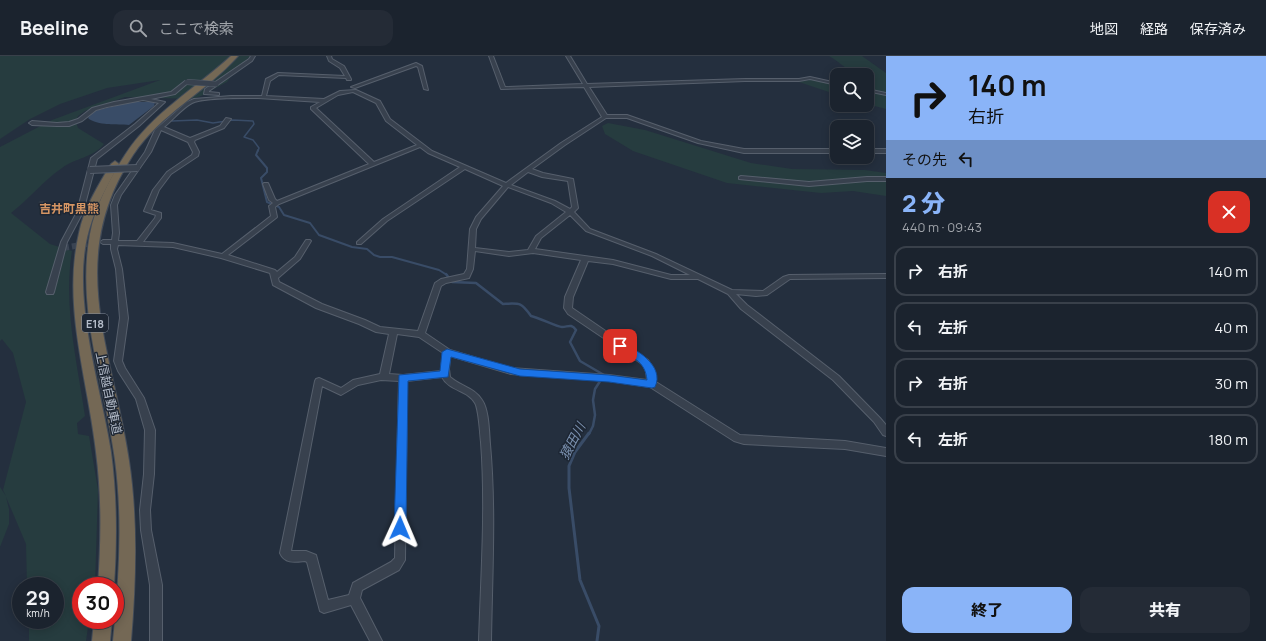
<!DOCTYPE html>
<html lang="ja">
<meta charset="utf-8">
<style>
:root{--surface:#1b232e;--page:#242b36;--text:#f1f3f6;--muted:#a0a4aa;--line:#39404a;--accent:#8ab4f8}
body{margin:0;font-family:Manrope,"Noto Sans JP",sans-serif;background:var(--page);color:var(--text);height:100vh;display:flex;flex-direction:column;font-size:15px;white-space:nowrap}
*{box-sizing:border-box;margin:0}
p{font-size:13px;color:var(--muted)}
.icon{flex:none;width:22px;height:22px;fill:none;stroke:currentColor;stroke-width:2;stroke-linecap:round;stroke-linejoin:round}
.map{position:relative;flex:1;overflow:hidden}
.panel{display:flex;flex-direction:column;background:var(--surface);width:380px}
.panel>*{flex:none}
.guide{background:#8ab4f8;color:#111;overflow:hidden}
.controls{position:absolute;left:830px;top:12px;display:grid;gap:8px}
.controls a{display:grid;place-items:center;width:44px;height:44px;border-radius:8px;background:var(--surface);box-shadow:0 2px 10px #0003,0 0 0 1px var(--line);font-size:20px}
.speed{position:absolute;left:12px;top:521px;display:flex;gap:8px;font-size:20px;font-weight:700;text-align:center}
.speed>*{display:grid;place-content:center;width:52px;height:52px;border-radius:50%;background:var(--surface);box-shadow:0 2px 10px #0003,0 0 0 1px var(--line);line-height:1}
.speed small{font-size:10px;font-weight:400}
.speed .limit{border:6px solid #d22;background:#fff;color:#111}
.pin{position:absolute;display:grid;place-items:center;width:34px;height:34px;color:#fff;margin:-17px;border-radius:8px;box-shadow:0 2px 6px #0006}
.me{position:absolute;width:44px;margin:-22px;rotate:1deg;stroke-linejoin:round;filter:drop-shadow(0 0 3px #0008)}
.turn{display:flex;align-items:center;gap:14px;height:84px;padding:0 16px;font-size:18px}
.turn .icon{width:52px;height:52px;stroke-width:2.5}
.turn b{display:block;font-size:28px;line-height:34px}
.then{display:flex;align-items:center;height:38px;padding:0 16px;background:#0003;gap:8px;font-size:15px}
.round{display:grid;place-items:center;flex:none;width:42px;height:42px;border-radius:12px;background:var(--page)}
.summary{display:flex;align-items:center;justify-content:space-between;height:68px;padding:0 16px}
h1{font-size:24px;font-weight:800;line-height:30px;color:var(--accent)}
.button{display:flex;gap:8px;margin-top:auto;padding:8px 16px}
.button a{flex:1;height:46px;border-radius:12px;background:var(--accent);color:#111;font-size:16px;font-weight:800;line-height:46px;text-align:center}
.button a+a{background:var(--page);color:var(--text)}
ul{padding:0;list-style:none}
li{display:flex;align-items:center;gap:12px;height:50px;margin:0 8px 6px;padding:0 8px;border:2px solid var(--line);border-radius:12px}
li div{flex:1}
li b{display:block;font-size:15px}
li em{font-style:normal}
header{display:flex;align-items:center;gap:24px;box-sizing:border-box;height:56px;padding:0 20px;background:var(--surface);border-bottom:1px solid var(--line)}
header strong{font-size:19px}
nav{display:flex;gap:22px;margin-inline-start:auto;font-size:14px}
.search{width:280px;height:36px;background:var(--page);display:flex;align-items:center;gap:10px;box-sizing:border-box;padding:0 14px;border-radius:12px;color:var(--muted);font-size:15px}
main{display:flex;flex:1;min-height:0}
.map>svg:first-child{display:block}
.green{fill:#263c3f}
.water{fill:#394c67}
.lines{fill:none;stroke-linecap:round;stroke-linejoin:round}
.stream-far3{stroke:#394c67;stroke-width:1.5}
.stream-far2{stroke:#394c67;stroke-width:2}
.stream-far1{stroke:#394c67;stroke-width:2.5}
.stream{stroke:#394c67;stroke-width:3}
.minor-tunnel{stroke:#3a4453;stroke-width:6;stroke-dasharray:6 3;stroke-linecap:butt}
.minor-casing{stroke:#565f6c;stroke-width:2}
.highway-casing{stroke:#434c59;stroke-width:2}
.minor{fill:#38414e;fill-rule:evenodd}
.highway{fill:#746855;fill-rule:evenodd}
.minor-bridge-far1-casing{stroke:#565f6c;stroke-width:6;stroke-linecap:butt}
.minor-bridge-casing{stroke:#565f6c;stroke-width:8;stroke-linecap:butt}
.minor-bridge-far1{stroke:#38414e;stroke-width:5}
.minor-bridge{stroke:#38414e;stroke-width:6}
.shaded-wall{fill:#303945}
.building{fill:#455162;stroke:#303945}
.route{fill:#1a73e8;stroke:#114b97}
.labels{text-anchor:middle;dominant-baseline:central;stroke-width:3;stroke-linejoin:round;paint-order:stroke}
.shield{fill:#1d2633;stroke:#878f9c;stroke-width:1}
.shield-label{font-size:11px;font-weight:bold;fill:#b4bcc9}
.far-quarter-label{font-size:12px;font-weight:bold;fill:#d59563;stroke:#1d2633}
.street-label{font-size:12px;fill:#b4bcc9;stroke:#1d2633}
.water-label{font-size:13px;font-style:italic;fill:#7c92b1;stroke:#1d2633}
</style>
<header>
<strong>Beeline</strong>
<div class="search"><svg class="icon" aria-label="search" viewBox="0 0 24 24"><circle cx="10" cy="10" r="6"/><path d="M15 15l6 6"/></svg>ここで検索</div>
<nav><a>地図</a><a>経路</a><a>保存済み</a></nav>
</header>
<main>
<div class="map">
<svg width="886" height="585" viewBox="0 0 886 585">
<rect width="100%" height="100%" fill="#242f3e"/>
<g class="green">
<path d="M0,0h250l-16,16 -7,10 -26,14 -9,3 -67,-2 -40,14 -7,5 -2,6 2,6 26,16c-11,14 -29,14 -42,24 -19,13 -33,31 -51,45l39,31 22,7c-9,54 5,111 13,165l-8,7 1,11 11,2 9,54 -3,96h-14v34h8l-3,21h-57v-21h26v-34h-28l-1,-42 -20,-47 3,12v15l-9,23v-60l6,9 -3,-6 23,-88 -13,-49 -11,-14 -2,2v-194l52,-27 108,-40 -53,8 -47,16 -30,15 -30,20z"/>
<path d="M829,0h33l24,17v36l-19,-5v-18l6,-1 -6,-5v-5c-17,0 -24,-11 -38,-19z"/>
<polygon points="812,24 837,27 837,42 829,36 796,25"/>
<polygon points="608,67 645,74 751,107 792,113 865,114 886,117 886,140 853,135 821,137 727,127 633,95 605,78 602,70"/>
</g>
<path class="water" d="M132,46h23l-1,4 -25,19c-11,-1 -32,1 -41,-7l6,-7z"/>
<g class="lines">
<polyline class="stream-far3" points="172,65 197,64 213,67 233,64 253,65 254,68 244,81 253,84 259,92 258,95"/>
<polyline class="stream-far2" points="258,94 256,99 267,112 267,116 261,122 267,146 279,151 284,159 310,167 319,179 352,191 367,193 374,199 380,201 392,201 439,214 447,219"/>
<path class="stream-far1" d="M446,218l6,8 24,1 27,21c17,-1 18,-2 28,12 9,2 26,11 31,11 6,0 9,-4 14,3l-6,12 10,19 24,14 -9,14 -2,11 2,15 -2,11 -4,8"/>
<polyline class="stream" points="589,377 575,396 569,410 569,432 580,524 599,570 597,585"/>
<polyline class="minor-tunnel" points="63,192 98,186"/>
<g class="minor-casing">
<g id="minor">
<polygon points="251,0 255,0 252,5 209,35 209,36 219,37 219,39 204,38 205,33 249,3"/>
<path d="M327,0h4l1,3 12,7 7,13v1h-4l-1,-2 -67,-3 -9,6 -4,15 58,3 16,-8 16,-1 24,11 10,18 42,32 74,32 55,-40 41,-26 -18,-30 -83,2 -12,-33h4l12,31 78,-3 -17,-28h4l17,28 158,-5h54l11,-2 27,6v2l-27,-6 -11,2h-54l-156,6 18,28h20l74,26 43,8h93v4h-93l-46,-10 -71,-25h-21l-41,27 -33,24 11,4 30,6 5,29 -4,4 16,17 66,25 76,36 31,1 20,-14 6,-2 97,-1v4l-96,1 -23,16 -11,1 -20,-2 11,11 92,71 41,42 6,7v11l-3,-1 -9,-13 -41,-42 -92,-71 -13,-15 -30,-15h-27l-58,-15 -25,-3 -15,36 -1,11 76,52 6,9 2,13 84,53 105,6 41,7v8l-41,-7 -101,-5 -10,-3 -84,-54 -41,-6 -98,-7 -61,-18 -1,13 1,8c10,9 25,11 32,23 7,10 7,32 8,44 6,66 2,131 1,197h-12c2,-66 7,-132 2,-199 -1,-8 -2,-32 -6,-39 -7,-13 -26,-12 -33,-26l-35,4 -2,179 -6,10 -37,20 -2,8 22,43h-12l-19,-36 -27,8 -4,-2 -13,-49 -2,-1c-10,1 -20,3 -25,-8l35,-172 1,-2 3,-1 22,10 12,-8 27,-6 9,-40 -13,-2 -17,-8 -43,-16 -43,-23 -3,-12 -49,-15 -48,-11 -55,-2 -1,4 5,20 6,49 -6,43 3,7 19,30 11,32 -1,44 -4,36 1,20 11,55v56h-12v-56l-9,-55 -1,-20 4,-36 1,-44 -9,-31 -18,-28 -4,-10 6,-43 -4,-49 -5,-20v-5h-8l-3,-2 3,-2h9l1,-7 -2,-28 4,-10 30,-43 10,-22 32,-28 7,-3 37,-3h31l4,-17 12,-6 67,3 -5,-8 -11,-7zM353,36l23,11 10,18 31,24 -43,17 -58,-54 22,-13zM258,42l62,4 -9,5v2l58,55 -92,37 -2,-2 -7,-16h-4l-1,1 6,16 4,3 -4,3 2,10 -49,38 -49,-11 -30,-1 18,-24v-5l-10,-3 8,-20 12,-16 27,-18 1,-4 -5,-10 1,-2 29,-12 7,-9 -5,-1 -6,8 -30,12 -26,-11c9,-7 18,-19 28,-24 12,-6 51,-5 66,-5zM161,74l27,12 5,10 -1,3 -25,17 -14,18 -9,21 12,4 -1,3 -18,23h-19l1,-8 -2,-28 4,-10 30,-43zM420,91l8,6 32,14 -77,52 -26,23v2h4l26,-23 78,-52 38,17 -27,31 -6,12 -3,40 -3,5 -23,5 -6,4 -17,48 -38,-4 -15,-7 -43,-16 -43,-22 -1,-4 22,-19 11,-18 -1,-1h-4l-11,17 -18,15 -2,-2 -47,-15 48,-37 1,-1 -2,-10 4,-3zM528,116l14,5 26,4 4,26 -2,2 -15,-8 -44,-16zM508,131l43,16 15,9 -30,24 -8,14 -19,2 -34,-4 1,-19 5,-10zM570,159l16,16 66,25 38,19h-19l-58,-15 -78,-11 6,-11zM475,195l34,5 24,-3 48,7 -16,37 -1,11 4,6 74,50 4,6 1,10 -38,-5 -98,-7 -61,-18 -25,-17 16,-47 5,-3 23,-5 4,-9zM397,278l22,3 24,16 -2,18 -38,4 -14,-1zM381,324l18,1 -4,177 -4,4 -38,21 -4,12 -21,5 -12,-45 -10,-4h-15l31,-165 19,9 17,-10z"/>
<polygon points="416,7 422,10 428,34 424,33 418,11 416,10 355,32 351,31"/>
<polygon points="185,25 189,26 175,38 151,43 165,46 139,70 97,103 83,156 67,186 54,236 53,238 47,238 46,236 61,186 77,156 91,102 135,68 159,47 143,44 107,51 96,54 82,65 69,70 57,70 32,69 29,67 32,65 57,67 69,66 78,63 92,52 114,46 171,36"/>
<polygon points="867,33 886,37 886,39 867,35"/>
<rect x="867" y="93" width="19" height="4"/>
<polygon points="741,120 809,126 867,121 886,121 886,125 867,125 809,130 739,123 739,121"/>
</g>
</g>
<g class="highway-casing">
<g id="highway">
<path d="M231,0h7c-32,36 -78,58 -105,99 -69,105 -20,196 -4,306 9,59 7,120 2,180h-18c6,-60 10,-121 2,-181 -10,-75 -39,-150 -25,-226 5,-28 20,-56 35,-79 26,-41 71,-67 106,-99z"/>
<path d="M115,105l4,3c-12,22 -23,42 -30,66 -19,66 12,156 22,222 6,45 6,89 3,134h-16c3,-44 4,-89 -2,-134 -8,-72 -34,-146 -17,-219 5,-25 19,-47 32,-69z"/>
<polygon points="94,564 112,564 110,585 92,585"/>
</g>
</g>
<use href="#minor" class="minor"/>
<use href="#highway" class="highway"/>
<g class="minor-bridge-far1-casing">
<polyline id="minor-bridge-far1" points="187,26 216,28"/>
</g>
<g class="minor-bridge-casing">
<polyline id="minor-bridge" points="90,114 137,112"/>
</g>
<use href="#minor-bridge-far1" class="minor-bridge-far1"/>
<use href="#minor-bridge" class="minor-bridge"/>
</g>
<polygon class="shaded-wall" points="46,145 49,150 50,156 43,158 40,152"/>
<polygon class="building" points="46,145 47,151 40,152 39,146"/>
<path class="route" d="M620,287c16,5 45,23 35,44l-3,1 -43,-6 -89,-6 -69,-19 -3,20 -40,4 -2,147 -2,4 -4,2 -4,-2 -2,-4 5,-153 41,-4 2,-19 5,-3 73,20 89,6 38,5c-2,-20 -15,-22 -30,-31l-2,-3z"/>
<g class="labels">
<rect class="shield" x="82" y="258" width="26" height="18" rx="3"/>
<g class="shield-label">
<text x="95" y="267">E18</text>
</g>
<g class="far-quarter-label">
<text x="69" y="152">吉井町黒熊</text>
</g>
<g class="street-label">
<text transform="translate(109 337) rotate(78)">上信越自動車道</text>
</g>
<g class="water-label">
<text transform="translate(572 385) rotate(-62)">猿田川</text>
</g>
</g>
</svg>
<div class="controls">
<a><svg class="icon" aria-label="search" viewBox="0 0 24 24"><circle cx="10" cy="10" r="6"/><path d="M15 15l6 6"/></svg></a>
<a><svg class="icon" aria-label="layers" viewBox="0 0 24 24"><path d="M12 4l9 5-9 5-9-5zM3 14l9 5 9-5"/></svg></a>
</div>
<div class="speed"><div>29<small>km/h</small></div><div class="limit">30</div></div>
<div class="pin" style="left:620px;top:290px;background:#d93025"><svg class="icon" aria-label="arrive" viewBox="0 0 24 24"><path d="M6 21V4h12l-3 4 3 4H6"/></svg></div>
<svg class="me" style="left:400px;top:472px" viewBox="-20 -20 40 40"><path d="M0-17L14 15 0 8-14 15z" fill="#1a73e8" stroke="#fff" stroke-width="4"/></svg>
</div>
<section class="panel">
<div class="guide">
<div class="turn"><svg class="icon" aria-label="right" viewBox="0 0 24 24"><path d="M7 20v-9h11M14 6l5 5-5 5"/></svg><div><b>140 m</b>右折</div></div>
<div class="then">その先<svg class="icon" aria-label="left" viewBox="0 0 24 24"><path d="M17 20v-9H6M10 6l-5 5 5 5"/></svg></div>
</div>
<div class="summary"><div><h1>2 分</h1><p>440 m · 09:43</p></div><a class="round" style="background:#d93025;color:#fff"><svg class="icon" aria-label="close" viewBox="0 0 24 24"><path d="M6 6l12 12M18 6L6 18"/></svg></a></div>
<ul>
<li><svg class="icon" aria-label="right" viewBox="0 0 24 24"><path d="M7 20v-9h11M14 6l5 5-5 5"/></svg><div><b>右折</b></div><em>140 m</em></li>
<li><svg class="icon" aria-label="left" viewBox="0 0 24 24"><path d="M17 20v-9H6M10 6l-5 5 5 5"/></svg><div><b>左折</b></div><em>40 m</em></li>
<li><svg class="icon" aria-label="right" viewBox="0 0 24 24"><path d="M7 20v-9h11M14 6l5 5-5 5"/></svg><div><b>右折</b></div><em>30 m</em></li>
<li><svg class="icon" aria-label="left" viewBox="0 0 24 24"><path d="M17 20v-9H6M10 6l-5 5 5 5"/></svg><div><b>左折</b></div><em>180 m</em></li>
</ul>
<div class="button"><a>終了</a><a>共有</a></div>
</section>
</main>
